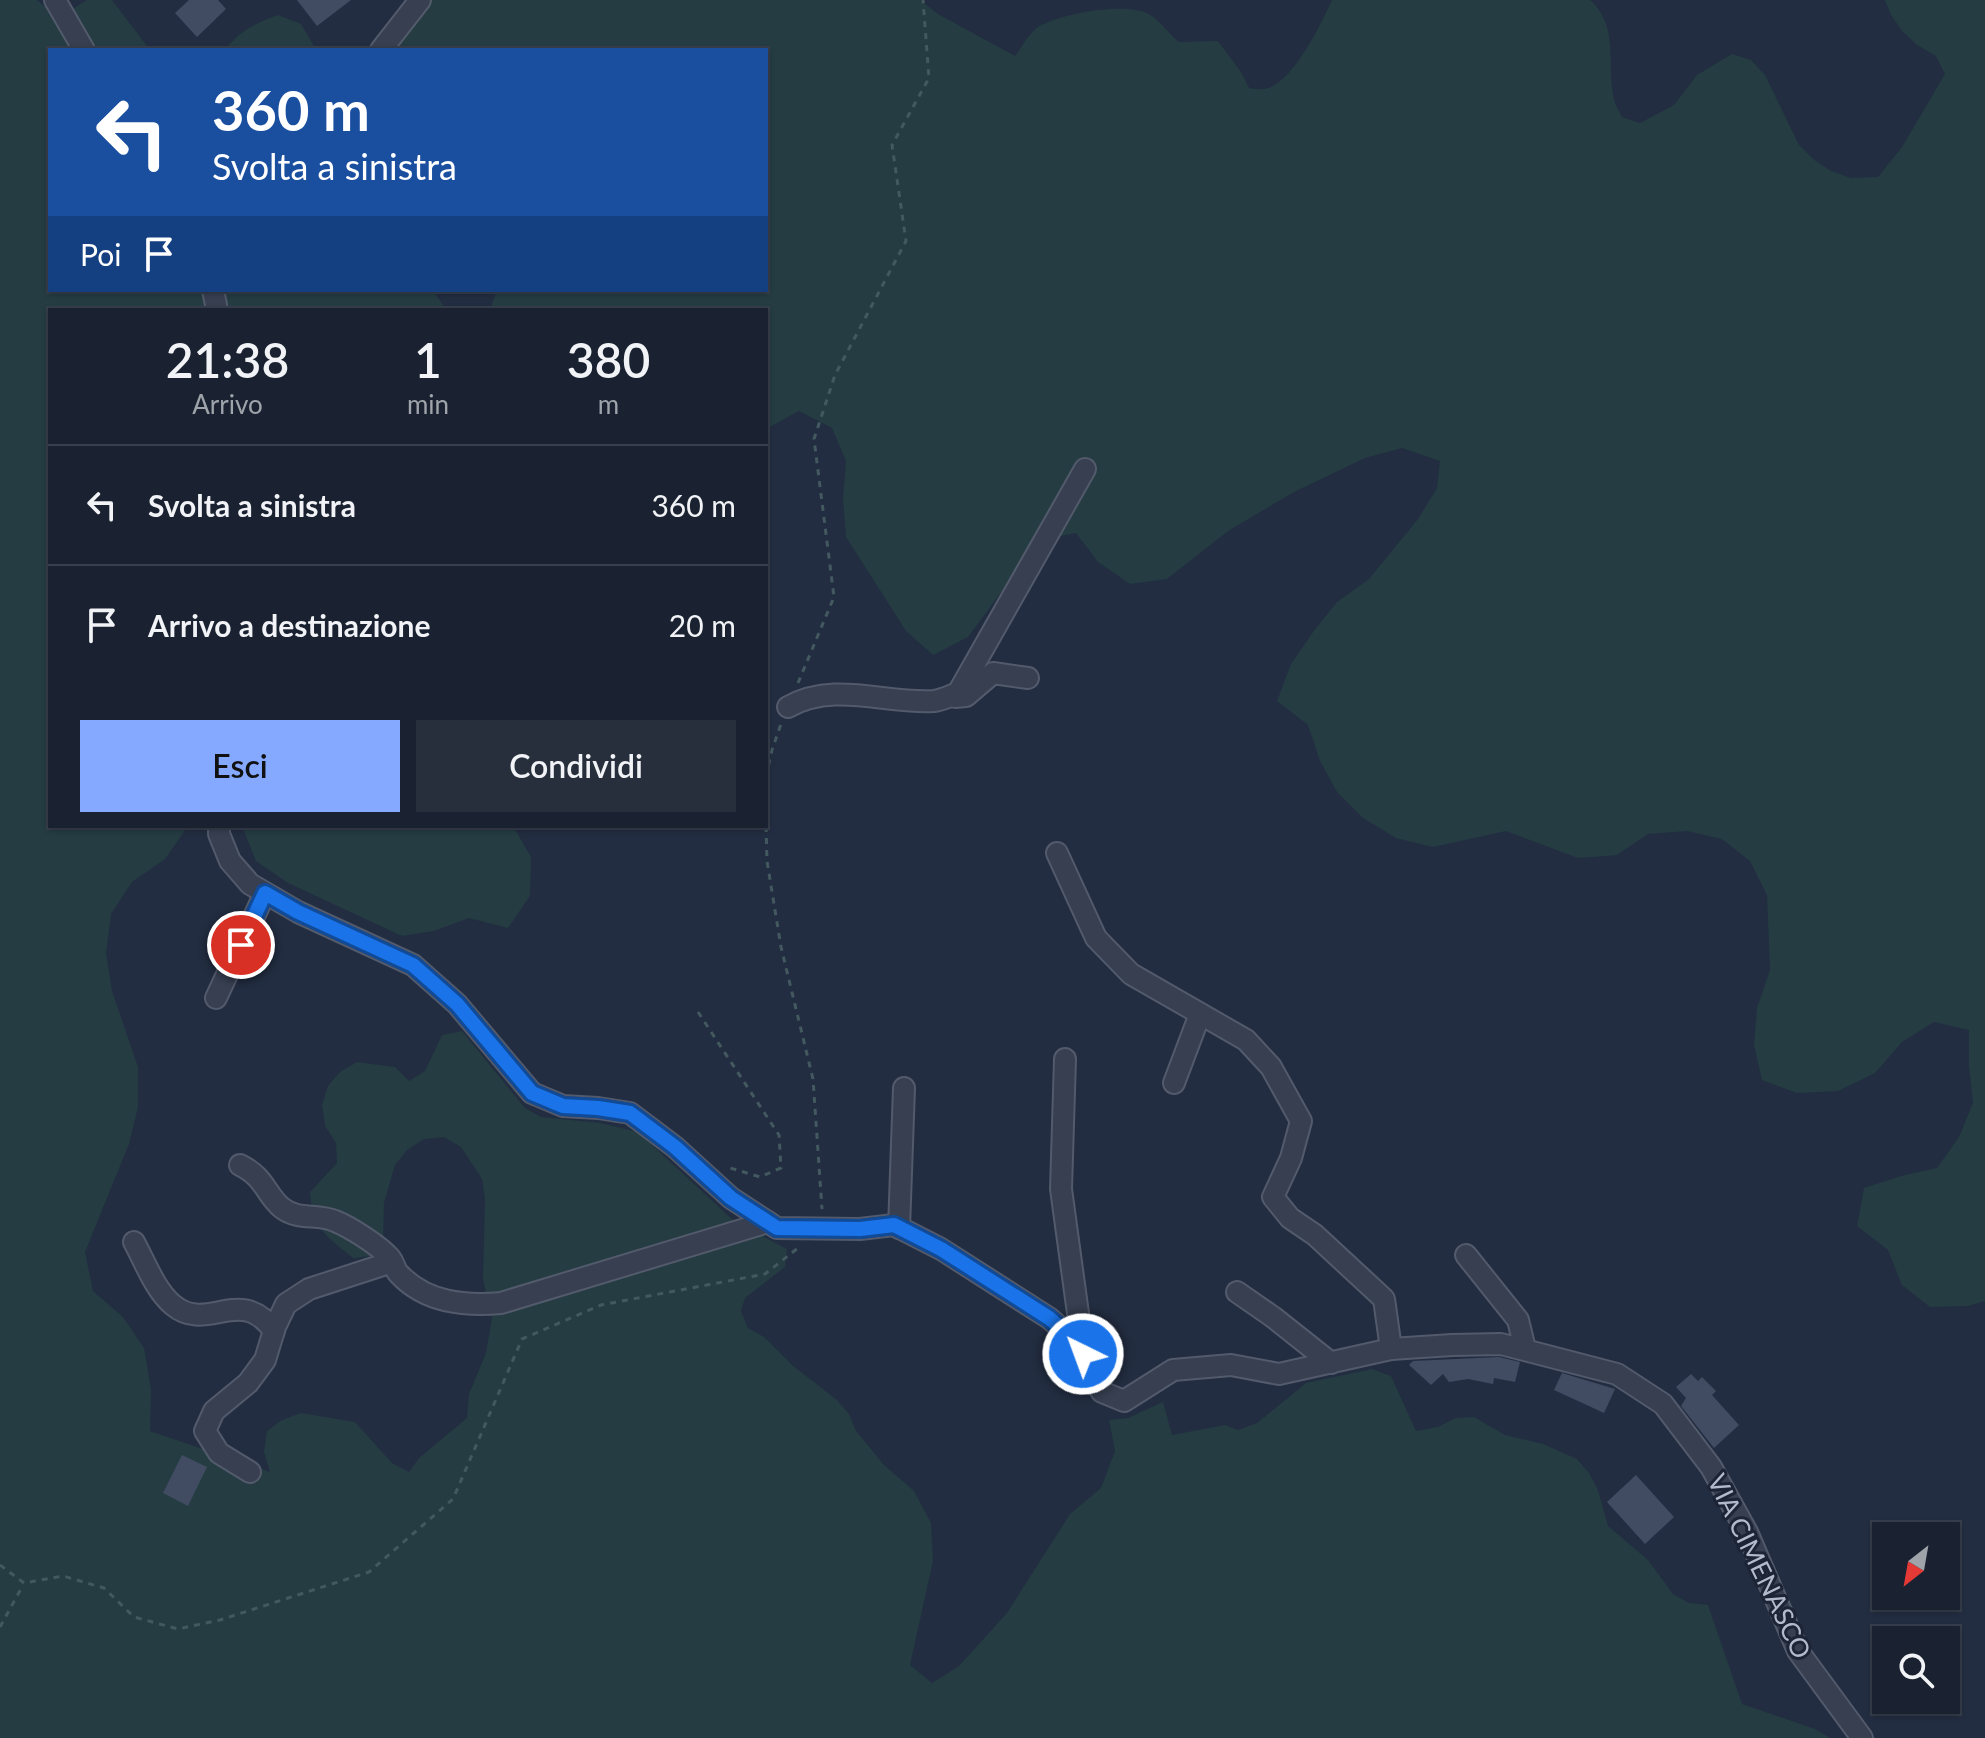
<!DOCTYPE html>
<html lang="it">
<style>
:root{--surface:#1a2231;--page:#272f3d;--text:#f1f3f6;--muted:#9fa4ab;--line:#383f4d;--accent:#84a9ff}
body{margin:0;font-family:Lato,sans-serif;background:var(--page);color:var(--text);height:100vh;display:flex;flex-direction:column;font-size:30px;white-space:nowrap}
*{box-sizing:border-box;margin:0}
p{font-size:26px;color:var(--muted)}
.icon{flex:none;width:44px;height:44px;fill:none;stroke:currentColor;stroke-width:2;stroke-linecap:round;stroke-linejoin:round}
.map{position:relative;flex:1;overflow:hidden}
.drawer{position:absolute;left:48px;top:308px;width:720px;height:520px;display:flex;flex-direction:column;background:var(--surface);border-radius:0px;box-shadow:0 2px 6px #0004,0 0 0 2px var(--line)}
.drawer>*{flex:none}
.top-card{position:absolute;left:48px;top:48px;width:720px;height:244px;border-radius:0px;box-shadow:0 2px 6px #0004,0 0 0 2px var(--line);background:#1a4fa0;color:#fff;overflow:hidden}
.needle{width:52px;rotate:211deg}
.buttons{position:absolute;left:1872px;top:1522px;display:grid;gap:16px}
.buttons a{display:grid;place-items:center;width:88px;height:88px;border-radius:0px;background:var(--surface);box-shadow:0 2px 6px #0004,0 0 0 2px var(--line);font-size:40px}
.pin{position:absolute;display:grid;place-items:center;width:68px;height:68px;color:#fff;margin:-34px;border:4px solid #fff;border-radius:50%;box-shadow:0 2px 8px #0007}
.me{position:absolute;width:88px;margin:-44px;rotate:318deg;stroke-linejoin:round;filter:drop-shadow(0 0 6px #0008)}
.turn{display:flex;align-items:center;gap:28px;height:168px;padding:0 32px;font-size:36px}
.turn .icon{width:104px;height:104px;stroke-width:2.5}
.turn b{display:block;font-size:56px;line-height:68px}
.then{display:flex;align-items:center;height:76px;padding:0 32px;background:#0003;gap:16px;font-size:30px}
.eta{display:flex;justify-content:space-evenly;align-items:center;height:136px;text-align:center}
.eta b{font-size:48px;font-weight:600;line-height:56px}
.action{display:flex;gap:16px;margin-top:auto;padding:16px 32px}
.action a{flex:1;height:92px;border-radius:0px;background:var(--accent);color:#111;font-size:32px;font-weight:600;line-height:92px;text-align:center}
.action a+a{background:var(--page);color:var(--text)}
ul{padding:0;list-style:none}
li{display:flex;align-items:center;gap:24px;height:120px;padding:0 32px;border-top:2px solid var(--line)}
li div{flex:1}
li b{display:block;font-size:30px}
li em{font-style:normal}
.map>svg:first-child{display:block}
.green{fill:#243c42}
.building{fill:#414c63}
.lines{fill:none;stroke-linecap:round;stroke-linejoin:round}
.minor-casing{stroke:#525a6b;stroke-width:24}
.path{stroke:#43595f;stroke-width:3;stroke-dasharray:6 6;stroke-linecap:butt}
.minor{stroke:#373f51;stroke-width:20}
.route-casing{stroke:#114b97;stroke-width:20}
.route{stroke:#1a73e8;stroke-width:14}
.labels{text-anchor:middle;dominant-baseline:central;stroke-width:6;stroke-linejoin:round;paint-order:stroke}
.street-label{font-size:26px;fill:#b3bacb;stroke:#1c2436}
</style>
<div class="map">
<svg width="1985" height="1738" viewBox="0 0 1985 1738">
<rect width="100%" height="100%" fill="#222d41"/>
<g class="green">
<path d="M0,0h37l21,18 29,-18h25l38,50h-100v240h383l13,20h-396v516h138l-23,33 -33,23 -21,32 -5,39 6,38 26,76v40l-9,37 -44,108 8,39 30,26 21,31 7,41 -1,42 120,41 -6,-20 3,-21 15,-11 19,-7 54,9 37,41 17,9 10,-14 48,-40 2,-24 17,-41 6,-35 -9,-39 2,-80 -3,-20 -21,-32 -17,-10 -20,2 -17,11 -12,15 -11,38 -1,38 -12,15 -18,2c-27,-22 -40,-29 -43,-66l27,-29 -1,-20 -11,-17 -3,-21 6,-19 12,-14 17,-10 38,5 14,14 16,-10 17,-36 20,-4 63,77 16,9 59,6 38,9 96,89 53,28 -2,18 -40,31 -4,13 7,17 16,9 28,28 45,35 12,14 7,17 28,34 30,26 17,32 2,38 -23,104 22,18 27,-17 48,-53 63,-99 31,-26 14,-37 -6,-31 19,-2 35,-16 9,33 53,-10 13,5 19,-7 49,-40 66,-14 19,7 25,55 22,-4 18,-9 18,-1 31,18 38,9 34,15 12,14 9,17 10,36 40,34 25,34 16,9 19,2 34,99 73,25 15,9h-1830z"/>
<path d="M430,0h490l18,14 77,42c7,-9 14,-23 23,-29 22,-14 93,-27 114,-11 10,7 17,18 27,26l39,-1 23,31 8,16c6,1 14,2 19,0 26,-8 53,-64 64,-88h258c30,26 16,65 24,99 1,6 5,12 8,18l18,6 34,-18 23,-30 35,-21 19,6 14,15 34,70 14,14 18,12 20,7 27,-1 24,-30 43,-73 -9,-18 -19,-11 -15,-14 -11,-16 -6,-15h100v1301l-17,5 -38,1 -28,-22 -14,-35 -31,-24 7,-38 37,-12 36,-8 22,-31 14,-34 -4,-37v-36l-35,-8 -32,20 -27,31 -37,18 -41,2 -35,-13 -8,-35 3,-37 13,-38 -3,-75 -17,-34 -28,-22 -35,-8 -39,3 -31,21 -39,3 -72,-27 -73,16 -37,-9 -33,-20 -26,-26 -17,-31 -12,-36 -31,-24 14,-37 22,-32 24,-30 32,-23 49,-60 19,-31 3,-27 -38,-13 -37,10 -71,34 -66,39 -61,48 -37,5 -32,-22 -22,-29 -36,7 -72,97 -35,18 -27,-24 -60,-94 -3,-39 3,-37 -14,-33 -33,-17 -33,18v-119h-276l7,-20h269v-240h-373z"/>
<path d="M278,15l23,9 13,22 24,4h-113c14,-19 31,-27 53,-35z"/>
<polygon points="242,826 513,826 531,857 530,896 508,928 469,918 434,931 402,936 288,883 256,861"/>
</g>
<g class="building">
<polygon points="189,0 218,0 226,9 197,37 175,13"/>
<polygon points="297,0 351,0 317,26"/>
<polygon points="1499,1357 1520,1362 1515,1382 1494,1378 1493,1384 1468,1379 1449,1382 1443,1374 1431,1385 1409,1365 1413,1361"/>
<polygon points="1562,1373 1615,1389 1604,1413 1554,1390"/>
<polygon points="1691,1374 1698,1381 1702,1377 1716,1391 1712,1395 1739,1425 1714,1448 1681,1406 1686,1398 1676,1387"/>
<polygon points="182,1455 207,1467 188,1506 163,1493"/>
<polygon points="1636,1475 1674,1517 1645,1544 1607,1502"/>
</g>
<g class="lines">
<g class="minor-casing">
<g id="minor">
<polyline points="55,0 84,50"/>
<polyline points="381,50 420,0"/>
<polyline points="213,290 217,310"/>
<polyline points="955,697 966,696 993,673 1028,678"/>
<path d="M788,707c47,-26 96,-3 146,-6 8,-1 16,-5 24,-8l127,-224"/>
<polyline points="219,826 219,834 230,861 250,884 298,912 413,965 457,1004 532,1093 563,1106 598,1108 630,1113 675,1147 731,1198 777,1228 860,1229 894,1225 941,1249 1049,1318 1073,1339 1091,1368 1094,1380 1102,1392 1124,1401 1173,1370 1231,1365 1279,1374 1391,1349 1452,1345 1501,1344 1617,1374 1663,1404 1711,1467 1747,1532 1798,1651 1862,1738"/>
<polyline points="1057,853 1096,938 1131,974 1246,1040 1271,1067 1301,1121 1291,1158 1273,1197 1290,1218 1315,1235 1384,1299 1391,1349"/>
<polyline points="216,998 265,893"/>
<polyline points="1065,1059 1061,1189 1083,1350"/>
<polyline points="1174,1083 1200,1014"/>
<path d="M240,1165c26,13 25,29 42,43 17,13 35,5 53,13 15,6 45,25 55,37 4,5 5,12 9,16 27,29 66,32 102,29l267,-81"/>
<polyline points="899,1228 904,1088"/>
<path d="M134,1242c11,20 21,48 39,63 34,29 68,-21 101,26"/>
<polyline points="1466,1255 1518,1320 1525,1349"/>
<polyline points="1237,1292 1273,1317 1331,1363"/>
<polyline points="250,1472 219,1453 205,1431 214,1411 248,1383 265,1360 275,1327 286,1304 309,1289 392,1262"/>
</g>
</g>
<g class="path">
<polyline points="798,683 834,597 814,439 835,375 906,241 892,145 929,78 923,0"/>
<polyline points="766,777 772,750 781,724"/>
<polyline points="766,826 767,861 781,947 813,1079 822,1209"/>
<polyline points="698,1012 779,1135 781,1168 760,1177 727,1167"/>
<polyline points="0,1565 24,1583 63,1576 104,1588 134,1617 178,1629 220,1620 369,1572 453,1499 522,1339 601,1305 765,1274 798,1248"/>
<polyline points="0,1627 23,1585"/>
</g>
<use href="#minor" class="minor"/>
</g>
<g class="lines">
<g class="route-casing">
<polyline id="route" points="241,945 265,893 298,912 413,965 457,1004 532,1093 563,1106 598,1108 630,1113 675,1147 731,1198 777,1228 860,1229 894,1225 941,1249 1049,1318 1073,1339 1083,1354"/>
</g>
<use href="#route" class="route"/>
</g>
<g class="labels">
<g class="street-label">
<text transform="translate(1760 1566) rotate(64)">VIA CIMENASCO</text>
</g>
</g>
</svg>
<div class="buttons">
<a><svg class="needle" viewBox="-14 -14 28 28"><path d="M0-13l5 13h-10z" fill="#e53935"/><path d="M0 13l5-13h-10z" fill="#9fa4ab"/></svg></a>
<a><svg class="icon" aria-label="search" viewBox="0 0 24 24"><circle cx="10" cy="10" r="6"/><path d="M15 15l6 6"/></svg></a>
</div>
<div class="pin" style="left:241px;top:945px;background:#d93025"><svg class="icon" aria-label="arrive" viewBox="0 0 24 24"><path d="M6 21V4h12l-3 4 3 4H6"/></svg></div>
<svg class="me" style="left:1083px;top:1354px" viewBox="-20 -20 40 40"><circle r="17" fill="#1a73e8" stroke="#fff" stroke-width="3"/><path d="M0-11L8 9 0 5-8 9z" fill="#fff"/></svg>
<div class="top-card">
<div class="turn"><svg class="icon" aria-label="left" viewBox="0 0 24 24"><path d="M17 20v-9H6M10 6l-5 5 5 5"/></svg><div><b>360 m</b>Svolta a sinistra</div></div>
<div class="then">Poi<svg class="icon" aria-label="arrive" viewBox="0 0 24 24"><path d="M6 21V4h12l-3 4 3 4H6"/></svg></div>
</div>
<section class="drawer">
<div class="eta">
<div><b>21:38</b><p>Arrivo</p></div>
<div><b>1</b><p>min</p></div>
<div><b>380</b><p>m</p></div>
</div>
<ul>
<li><svg class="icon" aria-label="left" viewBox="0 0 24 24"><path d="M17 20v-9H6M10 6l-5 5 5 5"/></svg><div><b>Svolta a sinistra</b></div><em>360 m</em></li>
<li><svg class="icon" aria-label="arrive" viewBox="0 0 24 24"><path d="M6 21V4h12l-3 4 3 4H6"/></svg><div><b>Arrivo a destinazione</b></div><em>20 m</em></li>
</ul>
<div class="action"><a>Esci</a><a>Condividi</a></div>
</section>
</div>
